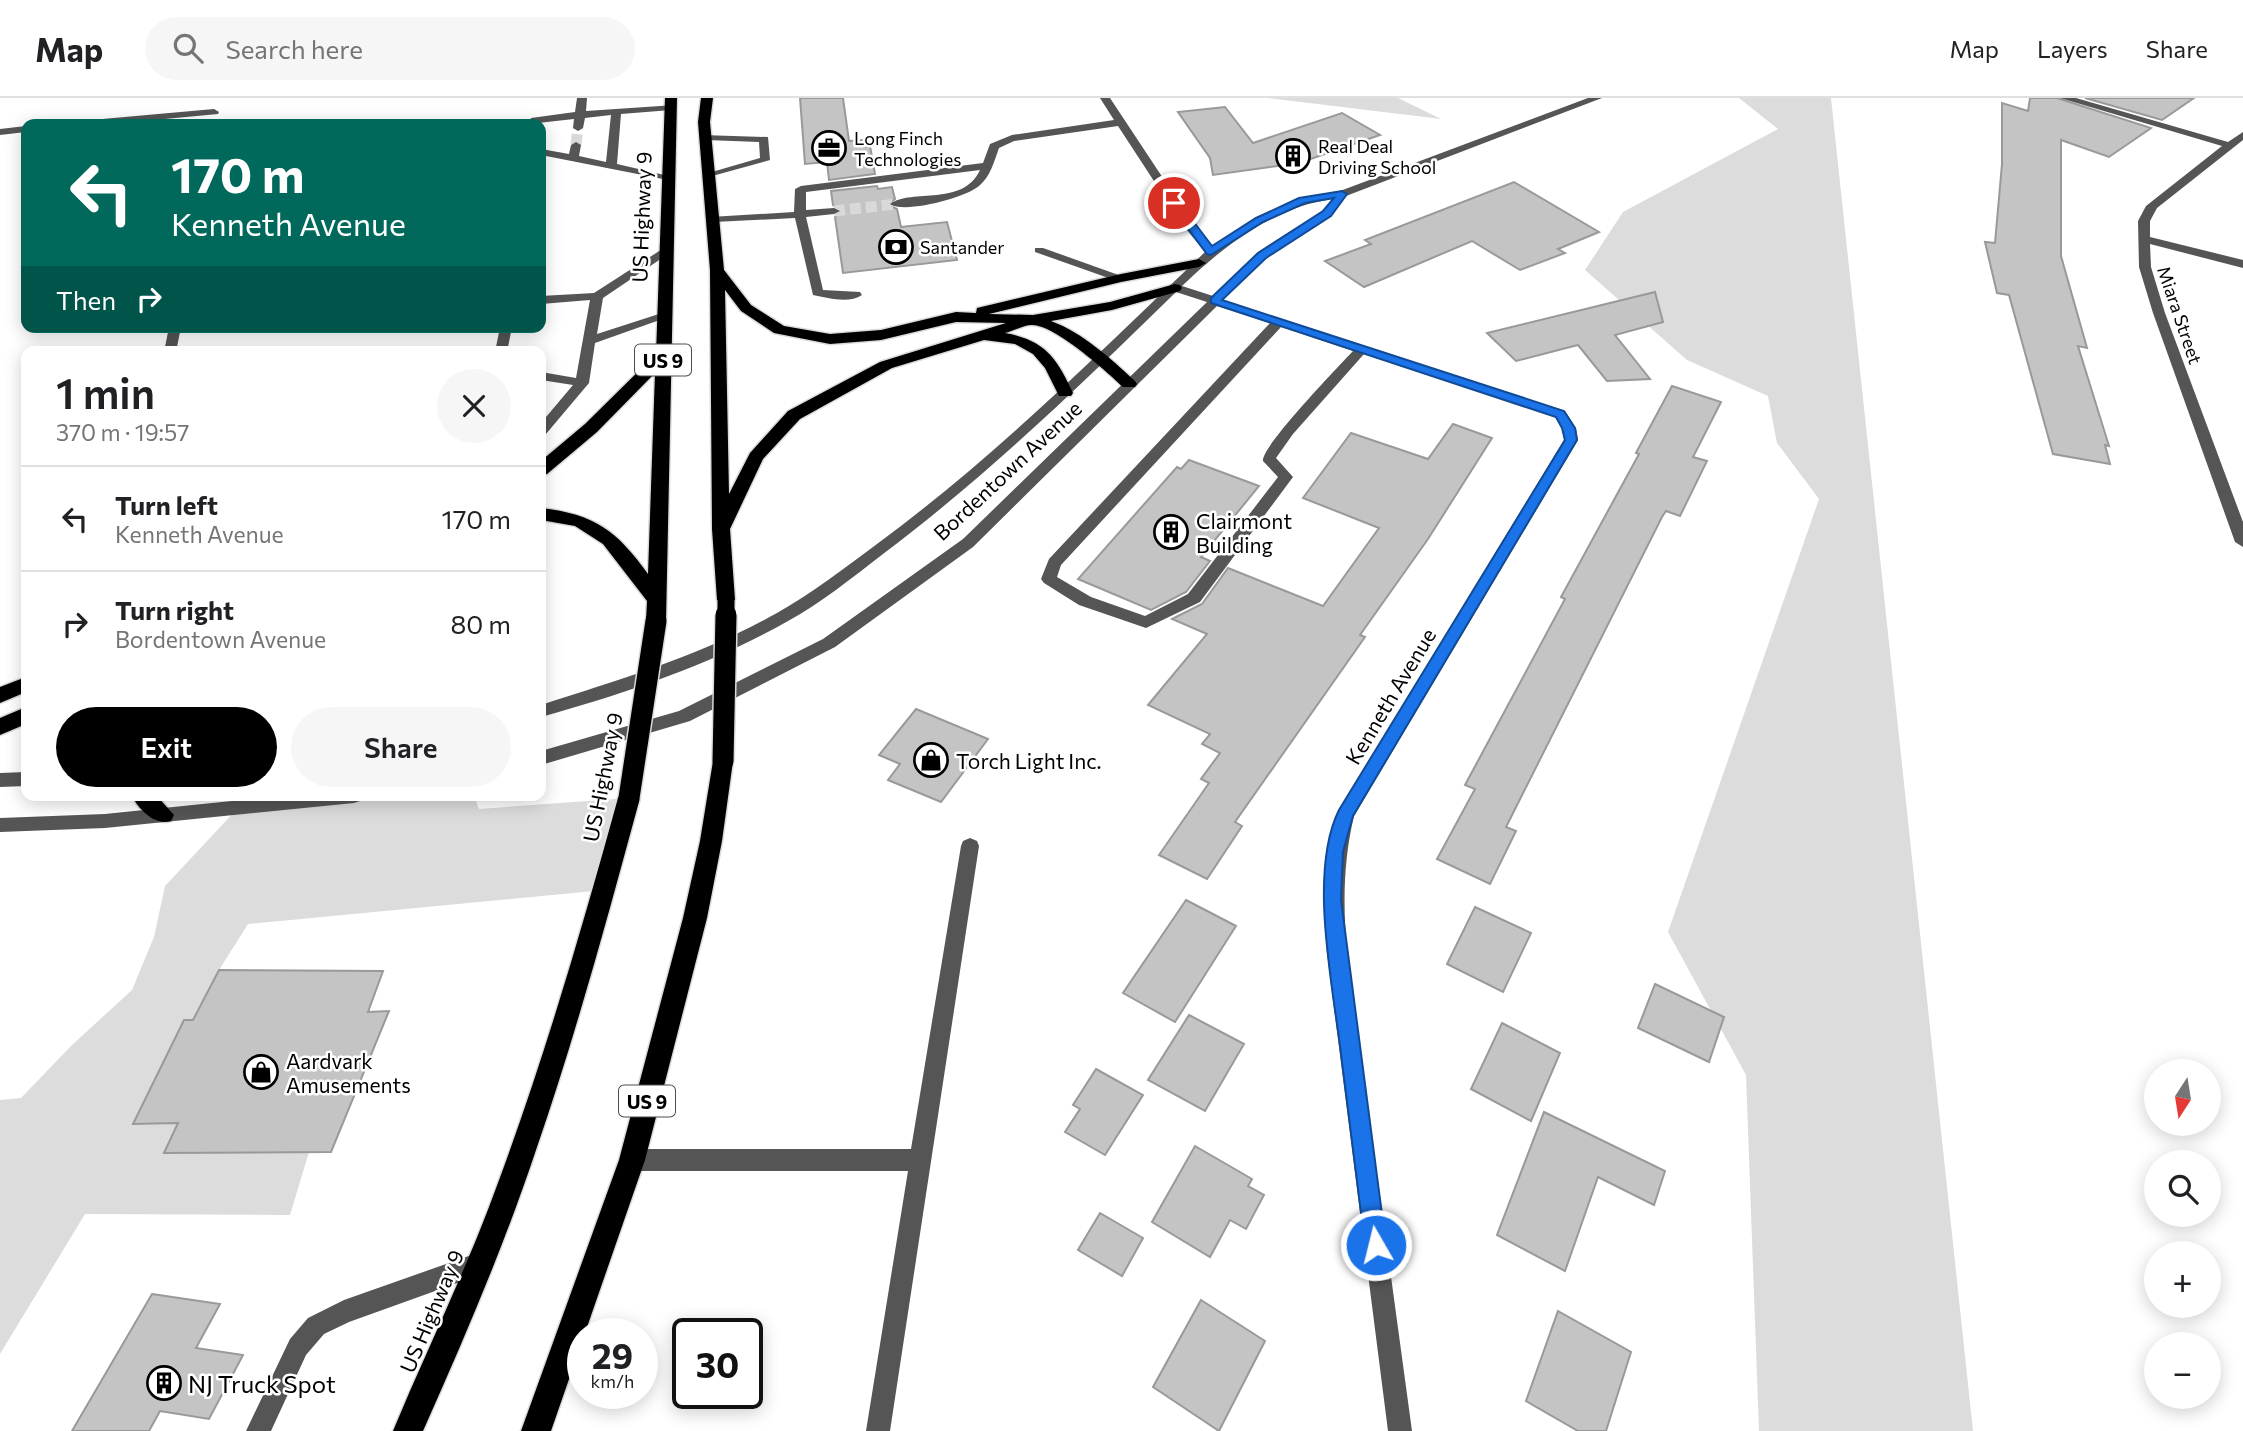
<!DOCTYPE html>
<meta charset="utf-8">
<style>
:root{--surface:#fff;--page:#f6f6f6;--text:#202124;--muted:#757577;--line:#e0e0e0;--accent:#000}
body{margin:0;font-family:Commissioner,sans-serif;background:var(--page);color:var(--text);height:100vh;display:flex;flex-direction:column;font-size:26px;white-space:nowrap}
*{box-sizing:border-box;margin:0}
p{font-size:23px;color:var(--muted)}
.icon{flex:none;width:38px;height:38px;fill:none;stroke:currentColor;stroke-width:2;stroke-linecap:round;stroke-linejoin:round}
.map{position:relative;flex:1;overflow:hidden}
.details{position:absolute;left:21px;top:248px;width:525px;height:455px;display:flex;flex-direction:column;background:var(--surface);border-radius:14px;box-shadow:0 4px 18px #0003}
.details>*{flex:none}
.top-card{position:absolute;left:21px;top:21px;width:525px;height:214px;border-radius:14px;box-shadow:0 4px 18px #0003;background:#00695c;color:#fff;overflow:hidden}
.needle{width:46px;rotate:192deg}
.fabs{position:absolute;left:2144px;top:961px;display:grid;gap:14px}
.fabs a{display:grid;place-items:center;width:77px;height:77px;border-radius:50%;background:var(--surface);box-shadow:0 4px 18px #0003;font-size:35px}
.speed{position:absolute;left:567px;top:1220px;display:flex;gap:14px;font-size:35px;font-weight:700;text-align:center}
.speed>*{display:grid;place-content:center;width:91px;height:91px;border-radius:50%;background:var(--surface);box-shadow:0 4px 18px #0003;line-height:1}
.speed small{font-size:18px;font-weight:400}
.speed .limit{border:4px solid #111;border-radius:10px;background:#fff;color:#111}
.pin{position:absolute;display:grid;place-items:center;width:60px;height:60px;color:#fff;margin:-30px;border:4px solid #fff;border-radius:50%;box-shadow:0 2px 7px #0007}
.me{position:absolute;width:77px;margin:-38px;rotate:352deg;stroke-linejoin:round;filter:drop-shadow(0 0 5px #0008)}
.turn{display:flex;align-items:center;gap:24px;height:147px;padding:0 35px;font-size:32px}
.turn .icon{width:91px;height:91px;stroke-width:2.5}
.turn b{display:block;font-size:49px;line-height:60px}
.then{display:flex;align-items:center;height:66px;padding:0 35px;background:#0003;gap:14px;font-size:26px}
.round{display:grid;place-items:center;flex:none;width:74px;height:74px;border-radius:37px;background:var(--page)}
.head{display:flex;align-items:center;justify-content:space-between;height:119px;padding:0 35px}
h1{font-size:42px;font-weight:600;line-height:52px}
.action{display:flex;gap:14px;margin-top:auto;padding:14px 35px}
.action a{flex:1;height:80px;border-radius:42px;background:var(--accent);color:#fff;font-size:28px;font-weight:600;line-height:80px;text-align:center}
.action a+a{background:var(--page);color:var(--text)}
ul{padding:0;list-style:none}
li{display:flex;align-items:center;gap:21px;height:105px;padding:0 35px;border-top:2px solid var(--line)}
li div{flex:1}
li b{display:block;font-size:26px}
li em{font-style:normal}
header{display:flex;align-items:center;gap:42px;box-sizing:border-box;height:98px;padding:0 35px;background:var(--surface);border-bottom:2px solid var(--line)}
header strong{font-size:33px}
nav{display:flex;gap:38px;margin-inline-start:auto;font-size:24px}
.search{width:490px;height:63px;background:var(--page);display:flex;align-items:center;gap:18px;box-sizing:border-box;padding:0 24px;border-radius:38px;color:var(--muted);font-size:26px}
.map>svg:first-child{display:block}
.green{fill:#dcdcdc}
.building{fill:#c4c4c4;stroke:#999;stroke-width:2}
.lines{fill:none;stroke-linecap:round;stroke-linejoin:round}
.minor-tunnel{stroke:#d9d9d9;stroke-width:11;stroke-dasharray:11 5;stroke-linecap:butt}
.highway-casing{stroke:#dbdbdb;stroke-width:3}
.minor{fill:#555;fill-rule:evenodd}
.highway{fill:#000;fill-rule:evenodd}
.highway-bridge-far1-casing{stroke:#dbdbdb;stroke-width:19;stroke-linecap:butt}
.highway-bridge-casing{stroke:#dbdbdb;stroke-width:24;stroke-linecap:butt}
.highway-bridge-far1{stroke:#000;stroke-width:17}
.highway-bridge{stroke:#000;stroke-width:21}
.route{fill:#1a73e8;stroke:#114b97;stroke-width:2}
.labels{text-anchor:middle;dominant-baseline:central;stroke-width:5;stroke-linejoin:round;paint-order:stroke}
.far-poi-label{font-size:18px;fill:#000;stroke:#fff;text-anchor:start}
.far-street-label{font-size:18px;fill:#000;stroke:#fff}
.shield{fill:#fff;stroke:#4c4c4c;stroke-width:2}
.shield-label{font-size:19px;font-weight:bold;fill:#000}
.street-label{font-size:21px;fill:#000;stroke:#fff}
.poi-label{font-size:21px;fill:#000;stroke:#fff;text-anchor:start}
.near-poi-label{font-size:24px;fill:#000;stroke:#fff;text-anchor:start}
</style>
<header>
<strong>Map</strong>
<div class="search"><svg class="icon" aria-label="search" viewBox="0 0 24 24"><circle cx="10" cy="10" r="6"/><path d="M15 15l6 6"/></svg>Search here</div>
<nav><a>Map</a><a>Layers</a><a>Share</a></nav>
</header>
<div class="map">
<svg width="2243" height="1333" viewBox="0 0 2243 1333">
<rect width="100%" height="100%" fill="#fff"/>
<g class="green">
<polygon points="1267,0 1398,0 1441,21"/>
<polygon points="1739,0 1831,0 1973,1333 1759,1333 1746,977 1668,834 1819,401 1777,345 1768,298 1687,262 1585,172 1623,114 1778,31"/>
<polygon points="354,698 474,698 479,711 629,700 604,792 248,826 219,872 193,922 184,922 133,1025 178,1025 165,1055 309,1054 290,1117 85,1116 0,1256 0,1002 21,1000 71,948 132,892 154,839 165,788 238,710"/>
</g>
<g class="building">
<polygon points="800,0 843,0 849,43 862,42 864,49 870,48 875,76 829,82 827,64 805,66"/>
<polygon points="2030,0 2057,0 2151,30 2109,59 2061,42 2061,158 2087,250 2078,248 2109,348 2105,347 2110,366 2053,356 2009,197 1997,195 1985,144 1995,145 2002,66 2002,5 2028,13"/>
<polygon points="2085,0 2194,0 2162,22"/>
<polygon points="1225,9 1253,45 1342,15 1380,37 1299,65 1213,77 1210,60 1178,14"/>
<polygon points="1514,84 1599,134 1558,151 1565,155 1520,172 1472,143 1364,189 1325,163 1371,146 1365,142"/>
<polygon points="877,88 878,91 892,89 895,101 888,107 897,111 901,129 947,124 957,162 843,175 835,119 842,112 833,107 831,93"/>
<polygon points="1655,194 1663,224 1615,237 1650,281 1607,283 1578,247 1516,263 1487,235"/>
<polygon points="1672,288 1721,304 1693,359 1707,363 1680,418 1666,413 1662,419 1506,729 1516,733 1490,786 1437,761 1475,691 1465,687 1565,501 1561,499 1639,356 1636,355"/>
<polygon points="1453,326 1492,340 1428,441 1360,537 1365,539 1235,724 1242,728 1207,781 1159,757 1209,685 1201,681 1220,655 1202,646 1210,636 1148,607 1207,536 1172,521 1202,506 1228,470 1323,508 1379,430 1303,400 1351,335 1428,361"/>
<polygon points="1189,362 1259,388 1201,459 1210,463 1186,494 1151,512 1078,481 1177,369 1181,371"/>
<polygon points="916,611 988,641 941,704 888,682 900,666 879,657"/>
<polygon points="1186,802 1236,828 1175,924 1123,895"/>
<polygon points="1475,809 1531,835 1503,894 1447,866"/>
<polygon points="219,872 383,873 368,914 389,913 331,1054 164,1055 178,1025 133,1026 184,922 193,922"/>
<polygon points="1655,886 1724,919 1709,964 1638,930"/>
<polygon points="1189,917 1244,946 1205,1013 1148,982"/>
<polygon points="1502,925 1560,955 1531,1023 1471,991"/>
<polygon points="1096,971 1143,997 1105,1057 1065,1034 1080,1011 1073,1007"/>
<polygon points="1544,1014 1665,1073 1654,1107 1598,1079 1565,1173 1497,1137"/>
<polygon points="1195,1048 1252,1081 1248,1088 1264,1097 1246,1131 1230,1122 1210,1159 1152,1124"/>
<polygon points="1100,1115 1143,1140 1122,1178 1078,1152"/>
<polygon points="152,1196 220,1206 196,1250 243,1257 209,1321 160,1313 149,1333 72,1333"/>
<polygon points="1201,1202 1265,1243 1219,1333 1153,1289"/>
<polygon points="1558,1213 1631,1254 1606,1333 1578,1333 1526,1303"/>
</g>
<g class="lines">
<g class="minor-tunnel">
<polyline points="576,47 578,30"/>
<polyline points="834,113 896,106"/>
</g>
<g class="highway-casing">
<g id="highway">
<path d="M665,0h12l-11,523 -3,5h-14l-3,-5 1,-20 -44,-57 -28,-18 -34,-6v-12c54,6 76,23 107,66l7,-201 -58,59 -50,42 -6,1v-14l44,-37 71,-70z"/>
<path d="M701,0h12l-3,24 14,148 27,35 33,21 46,8 51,-4 75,-18 20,1 1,-5 144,-34 78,-15 7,4 -7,4 -78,15 -132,32 44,1 77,-13 65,-18 5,1 2,3 -2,3 -68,19 -61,11c32,12 59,37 84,60l2,3 -2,3h-12c-17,-16 -68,-62 -91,-62 -8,0 -19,6 -27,8 40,7 52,25 68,60l-2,3h-12l-14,-28 -12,-14 -18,-10 -31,-4 -92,28 -92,51 -37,40 -33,70 5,71 -2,5h-14l-2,-5 -5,-71 -2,-259 -12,-148zM725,192l16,21 33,22 56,11 51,-4 75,-18 50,1 -126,39 -92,49 -38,42 -21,41z"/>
<polygon points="26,579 26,594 0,605 0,589"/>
<polygon points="26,609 26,626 0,637 0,620"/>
<polygon points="723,655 730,657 733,663 722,743 707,820 645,1062 551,1333 521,1333 619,1062 683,820 700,743 713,663 716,657"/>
<path d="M629,691l8,3 3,6c-32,118 -64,236 -104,352 -32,96 -72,189 -113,281h-30c31,-75 67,-148 96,-224 51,-134 91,-271 129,-409l3,-6z"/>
<path d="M132,698h25l17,19 -3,6c-16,5 -32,-11 -39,-25z"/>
</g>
</g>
<g class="minor">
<polygon points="577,0 587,0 586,13 675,7 676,9 671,12 621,16 617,66 673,79 673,83 541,57 541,51 569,56 571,47 576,44 581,47 579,58 606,64 611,17 585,20 583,30 578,33 573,30 574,21 529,26 531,20 575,14"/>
<path d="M1100,0h10l82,124 20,24 43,-28 43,-20 42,-7 248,-93h14l-256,98 -15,19 -65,43 -43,42 342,111 11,17 2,12 -224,376c-11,46 -11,90 -7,137l65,478h-24l-61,-478c-3,-43 -8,-104 12,-143l225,-370 -2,-12 -7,-11 -191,-63 -71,80 -17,24 17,19 -93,125 -54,26 -67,-23 -35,-22 -3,-4 8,-20 221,-236 -53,-17 -244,241 -138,100 -145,74 -149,44v-14l138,-40 144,-72 140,-100 244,-237 -31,-10c-94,92 -188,183 -293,262 -30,23 -62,49 -95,67 -78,44 -162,72 -247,96v-12c81,-26 161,-50 236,-92 35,-20 68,-45 100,-69 118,-87 222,-191 328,-292l-23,-28 -64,-98 -104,15 -15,7c-5,14 -9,29 -20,38 -14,12 -75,28 -89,18 22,-16 73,3 90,-34l-174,22v18l28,-2 6,3 -6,3 -28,3 17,73 37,2 2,3c-13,9 -34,3 -49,0l-18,-77 -81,4 -4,-1v-4l84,-5 1,-23 6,-3 182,-23 7,-19 22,-9 102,-15zM1332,101l-9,12 -65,41 -45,44 -31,-10c43,-41 90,-78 150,-87zM1281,229l72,24c-14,15 -93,97 -90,110l15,16 -90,117 -43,22 -54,-19 -34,-20 4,-12z"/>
<polygon points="2060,0 2076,0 2228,44 2243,34 2243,42 2157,110 2150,123 2150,139 2243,162 2243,170 2150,146 2151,169 2165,215 2243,424 2243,449 2235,444 2153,215 2139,169 2138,123 2146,108 2222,48"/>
<polygon points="214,11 219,14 218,16 112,26 75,26 80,23"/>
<polygon points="26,28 26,34 0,37 0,31"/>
<polygon points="702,37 768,39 770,62 705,80 705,76 760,60 759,44 706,42 701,39"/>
<polygon points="667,148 673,152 671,154 603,200 597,236 665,214 671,218 595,245 589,285 546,336 541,337 541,325 573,287 541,282 541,274 576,280 590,202 541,206 541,198 594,195"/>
<polygon points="1035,150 1043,150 1127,180 1117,183 1035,154"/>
<polygon points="169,229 181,229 176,254 164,254"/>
<polygon points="500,229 512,229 507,254 495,254"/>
<polygon points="26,674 26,688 0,689 0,675"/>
<polygon points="279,698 363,698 360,703 354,705 105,730 0,734 0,720 105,716"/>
<polygon points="970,740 977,743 979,748 890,1333 866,1333 908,1073 632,1073 624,1070 621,1062 624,1054 632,1051 911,1051 961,748 963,743"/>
<polygon points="480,1154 488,1158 492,1166 488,1174 349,1224 324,1236 306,1257 271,1333 246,1333 290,1241 308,1220 344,1202"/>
</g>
<use href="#highway" class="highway"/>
<g class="highway-bridge-far1-casing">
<polyline id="highway-bridge-far1" points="726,518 726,502"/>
</g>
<g class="highway-bridge-casing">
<g id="highway-bridge">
<polyline points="723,663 726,517"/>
<polyline points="629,700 656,523"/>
</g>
</g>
<use href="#highway-bridge-far1" class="highway-bridge-far1"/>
<use href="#highway-bridge" class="highway-bridge"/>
</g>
<path class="route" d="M1342,93l5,3 -16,22 -65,42 -44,42 342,111 11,17 2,12 -224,376 -10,36 -2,48 45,345 -3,7 -7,4 -8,-4 -3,-7c-8,-64 -16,-128 -24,-191 -8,-68 -33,-182 -2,-244l226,-370 -3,-12 -6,-11 -345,-114v-5l47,-45 65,-42 11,-13 -29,5 -42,19 -52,33 -4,-1 -38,-51 9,-2 34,45 44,-28 43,-20z"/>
<defs>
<g id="office-ring" transform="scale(1.75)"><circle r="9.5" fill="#fff" stroke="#000" stroke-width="1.5"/><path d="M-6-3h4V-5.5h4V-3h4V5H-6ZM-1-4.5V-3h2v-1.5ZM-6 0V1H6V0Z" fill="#000"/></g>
<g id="building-ring" transform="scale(1.75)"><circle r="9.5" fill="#fff" stroke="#000" stroke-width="1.5"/><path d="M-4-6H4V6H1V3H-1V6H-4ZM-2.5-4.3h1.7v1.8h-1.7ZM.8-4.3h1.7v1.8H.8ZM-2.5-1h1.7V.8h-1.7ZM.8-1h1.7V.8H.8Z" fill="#000"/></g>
<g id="bank-ring" transform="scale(1.75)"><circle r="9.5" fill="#fff" stroke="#000" stroke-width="1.5"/><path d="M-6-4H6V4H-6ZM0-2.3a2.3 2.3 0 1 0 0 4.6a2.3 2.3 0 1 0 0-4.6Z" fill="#000"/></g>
<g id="shop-ring" transform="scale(1.75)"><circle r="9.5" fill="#fff" stroke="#000" stroke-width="1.5"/><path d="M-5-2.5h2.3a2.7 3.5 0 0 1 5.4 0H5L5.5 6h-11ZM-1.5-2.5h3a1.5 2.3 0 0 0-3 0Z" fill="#000"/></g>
</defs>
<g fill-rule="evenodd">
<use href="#office-ring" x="829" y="50"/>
<use href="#building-ring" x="1293" y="58"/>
<use href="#bank-ring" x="896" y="149"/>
<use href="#building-ring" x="1171" y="434"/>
<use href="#shop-ring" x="931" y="662"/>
<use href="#shop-ring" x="261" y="974"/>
<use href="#building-ring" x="164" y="1285"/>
</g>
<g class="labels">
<g class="far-poi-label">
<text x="854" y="40">Long Finch<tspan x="854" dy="21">Technologies</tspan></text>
<text x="1318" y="48">Real Deal<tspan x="1318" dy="21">Driving School</tspan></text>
<text x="920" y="149">Santander</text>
</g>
<g class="far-street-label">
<text transform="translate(2180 217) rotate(71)">Miara Street</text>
</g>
<g class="shield">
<rect x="635" y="246.5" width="56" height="31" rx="5"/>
<rect x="619" y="987.5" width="56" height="31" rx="5"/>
</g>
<g class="shield-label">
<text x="663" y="262">US 9</text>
<text x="647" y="1003">US 9</text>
</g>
<g class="street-label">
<text transform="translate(641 119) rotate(-88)">US Highway 9</text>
<text transform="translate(1007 372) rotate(-43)">Bordentown Avenue</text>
<text transform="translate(1390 598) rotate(-59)">Kenneth Avenue</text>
<text transform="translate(602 679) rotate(-79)">US Highway 9</text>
<text transform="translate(431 1213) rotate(-67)">US Highway 9</text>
</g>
<g class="poi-label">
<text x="1196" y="422">Clairmont<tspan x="1196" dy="24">Building</tspan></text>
<text x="956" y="662">Torch Light Inc.</text>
<text x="286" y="962">Aardvark<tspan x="286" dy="24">Amusements</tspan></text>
</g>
<g class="near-poi-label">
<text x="188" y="1285">NJ Truck Spot</text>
</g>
</g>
</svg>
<div class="fabs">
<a><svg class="needle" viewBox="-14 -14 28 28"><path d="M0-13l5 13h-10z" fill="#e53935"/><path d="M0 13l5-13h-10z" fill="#757577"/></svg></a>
<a><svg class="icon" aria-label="search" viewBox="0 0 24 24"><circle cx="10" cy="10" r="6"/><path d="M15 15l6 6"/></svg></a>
<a>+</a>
<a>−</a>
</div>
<div class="speed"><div>29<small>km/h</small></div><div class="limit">30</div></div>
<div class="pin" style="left:1174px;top:105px;background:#d93025"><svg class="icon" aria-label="arrive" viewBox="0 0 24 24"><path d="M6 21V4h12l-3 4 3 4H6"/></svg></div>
<svg class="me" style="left:1376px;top:1147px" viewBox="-20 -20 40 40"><circle r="17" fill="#1a73e8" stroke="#fff" stroke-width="3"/><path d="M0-11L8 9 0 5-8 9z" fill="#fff"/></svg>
<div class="top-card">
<div class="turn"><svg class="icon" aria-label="left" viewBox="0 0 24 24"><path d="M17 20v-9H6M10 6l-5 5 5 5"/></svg><div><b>170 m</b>Kenneth Avenue</div></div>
<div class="then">Then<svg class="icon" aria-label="right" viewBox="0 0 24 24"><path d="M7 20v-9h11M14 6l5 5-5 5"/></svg></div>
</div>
<section class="details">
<div class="head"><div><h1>1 min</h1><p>370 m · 19:57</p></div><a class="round"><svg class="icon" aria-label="close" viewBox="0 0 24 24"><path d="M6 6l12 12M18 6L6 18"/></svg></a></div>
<ul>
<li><svg class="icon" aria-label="left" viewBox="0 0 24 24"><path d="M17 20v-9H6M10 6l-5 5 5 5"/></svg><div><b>Turn left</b><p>Kenneth Avenue</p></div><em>170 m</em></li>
<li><svg class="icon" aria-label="right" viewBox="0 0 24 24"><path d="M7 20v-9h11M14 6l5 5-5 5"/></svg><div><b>Turn right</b><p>Bordentown Avenue</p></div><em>80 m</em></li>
</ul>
<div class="action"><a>Exit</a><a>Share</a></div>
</section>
</div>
